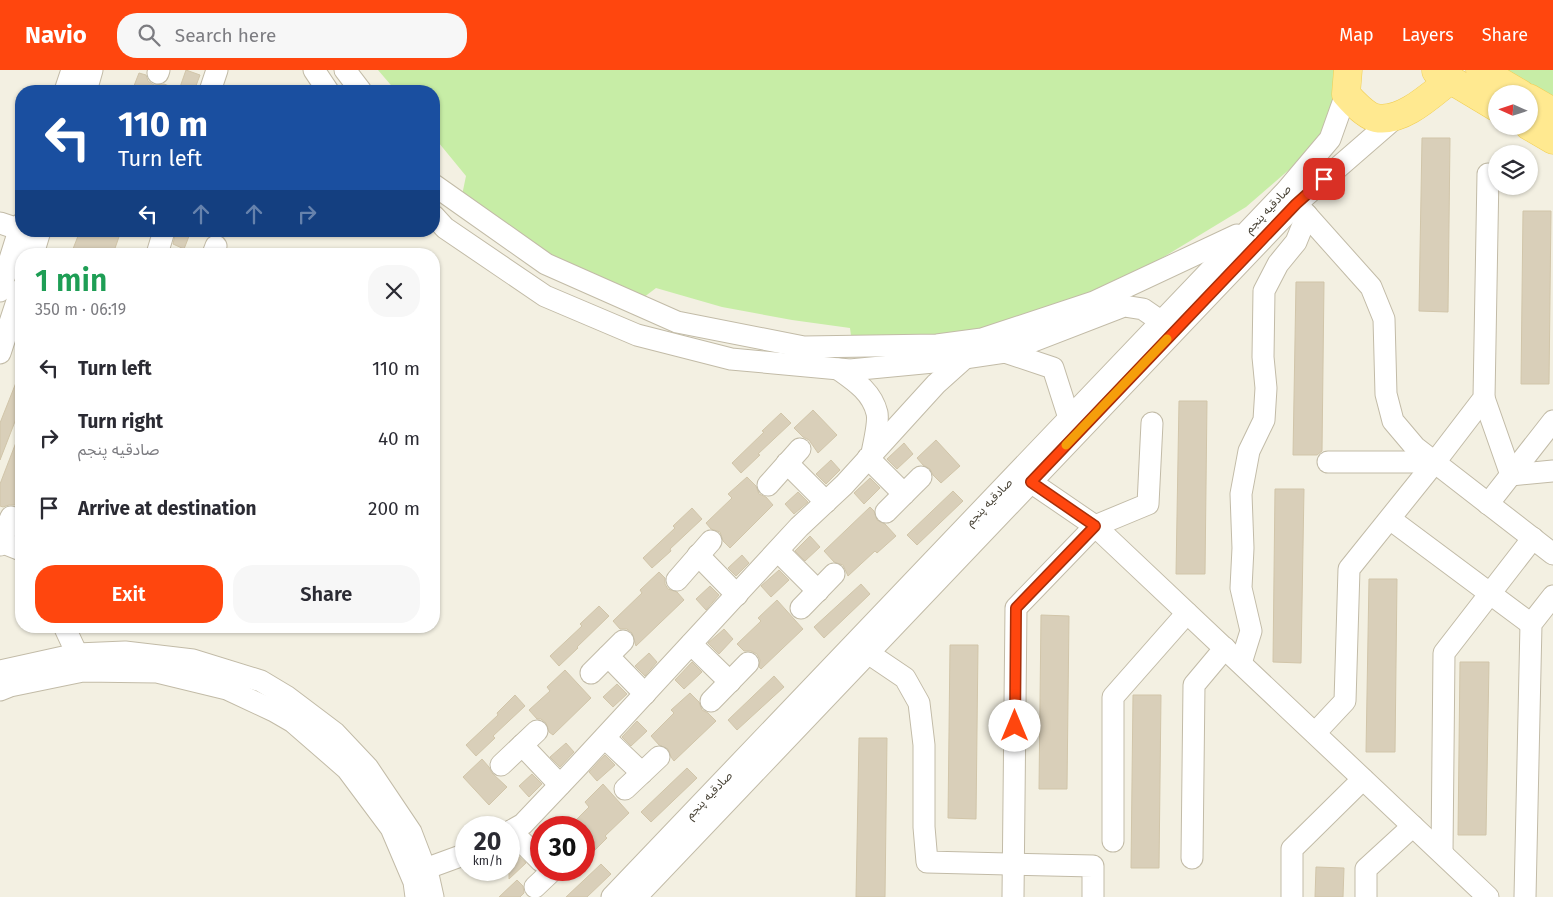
<!DOCTYPE html>
<meta charset="utf-8">
<style>
:root{--surface:#fff;--page:#f7f7f7;--text:#2b2b33;--muted:#7c7c81;--accent:#ff460e}
body{margin:0;font-family:"Fira Sans","Noto Sans Arabic",sans-serif;background:var(--page);color:var(--text);height:100vh;display:flex;flex-direction:column;font-size:19px;white-space:nowrap}
*{box-sizing:border-box;margin:0}
p{font-size:16px;color:var(--muted)}
.icon{flex:none;width:28px;height:28px;fill:none;stroke:currentColor;stroke-width:2;stroke-linecap:round;stroke-linejoin:round}
.map{position:relative;flex:1;overflow:hidden}
.details{position:absolute;left:15px;top:178px;width:425px;height:385px;display:flex;flex-direction:column;background:var(--surface);border-radius:20px;box-shadow:0 1px 4px #0004}
.details>*{flex:none}
.top-card{position:absolute;left:15px;top:15px;width:425px;height:152px;border-radius:20px;box-shadow:0 1px 4px #0004;background:#1a4fa0;color:#fff;overflow:hidden}
.needle{width:32px;rotate:273deg}
.buttons{position:absolute;left:1488px;top:15px;display:grid;gap:10px}
.buttons a{display:grid;place-items:center;width:50px;height:50px;border-radius:50%;background:var(--surface);box-shadow:0 1px 4px #0004;font-size:25px}
.speed{position:absolute;left:455px;top:746px;display:flex;gap:10px;font-size:25px;font-weight:700;text-align:center}
.speed>*{display:grid;place-content:center;width:65px;height:65px;border-radius:50%;background:var(--surface);box-shadow:0 1px 4px #0004;line-height:1}
.speed small{font-size:12px;font-weight:400}
.speed .limit{border:8px solid #d22;background:#fff;color:#111}
.pin{position:absolute;display:grid;place-items:center;width:42px;height:42px;color:#fff;margin:-21px;border-radius:10px;box-shadow:0 2px 8px #0006}
.me{position:absolute;width:55px;margin:-28px;rotate:0deg;stroke-linejoin:round;filter:drop-shadow(0 0 4px #0008)}
.turn{display:flex;align-items:center;gap:18px;height:105px;padding:0 20px;font-size:22px}
.turn .icon{width:65px;height:65px;stroke-width:2.5}
.turn b{display:block;font-size:35px;line-height:42px}
.lanes{display:flex;align-items:center;height:48px;padding:0 20px;background:#0003;justify-content:center;gap:25px;direction:ltr}
.lanes .off{opacity:.35}
.round{display:grid;place-items:center;flex:none;width:52px;height:52px;border-radius:20px;background:var(--page)}
.summary{display:flex;align-items:center;justify-content:space-between;height:85px;padding:0 20px}
h1{font-size:30px;font-weight:600;line-height:38px;color:#1e9e55}
.button{display:flex;gap:10px;margin-top:auto;padding:10px 20px}
.button a{flex:1;height:58px;border-radius:20px;background:var(--accent);color:#fff;font-size:20px;font-weight:600;line-height:58px;text-align:center}
.button a+a{background:var(--page);color:var(--text)}
ul{padding:0;list-style:none}
li{display:flex;align-items:center;gap:15px;height:70px;padding:0 20px}
li div{flex:1}
li b{display:block;font-size:19px}
li em{font-style:normal}
header{display:flex;align-items:center;gap:30px;box-sizing:border-box;height:70px;padding:0 25px;background:var(--accent);color:#fff}
header strong{font-size:24px}
nav{display:flex;gap:28px;margin-inline-start:auto;font-size:18px}
.search{width:350px;height:45px;background:var(--page);display:flex;align-items:center;gap:12px;box-sizing:border-box;padding:0 18px;border-radius:20px;color:var(--muted);font-size:19px}
.map>svg:first-child{display:block}
.green{fill:#c7eda6}
.building{fill:#d9cfb9;stroke:#d1c5a9}
.lines{fill:none;stroke-linecap:round;stroke-linejoin:round}
.minor-casing{stroke:#c2bba7;stroke-width:23}
.major-casing{stroke:#f0ce53;stroke-width:29}
.minor{stroke:#fff;stroke-width:21}
.major{stroke:#ffe990;stroke-width:28}
.route-casing{stroke:#a62e09;stroke-width:12}
.route{stroke:#ff460e;stroke-width:9}
.slow{stroke:#f59e0b;stroke-width:9}
.labels{text-anchor:middle;dominant-baseline:central;stroke-width:4;stroke-linejoin:round;paint-order:stroke}
.street-label{font-size:12px;fill:#453f32;stroke:#fff}
</style>
<header>
<strong>Navio</strong>
<div class="search"><svg class="icon" aria-label="search" viewBox="0 0 24 24"><circle cx="10" cy="10" r="6"/><path d="M15 15l6 6"/></svg>Search here</div>
<nav><a>Map</a><a>Layers</a><a>Share</a></nav>
</header>
<div class="map">
<svg width="1553" height="827" viewBox="0 0 1553 827">
<rect width="100%" height="100%" fill="#f3f0e2"/>
<g class="green">
<polygon points="378,0 1338,0 1337,35 1321,68 1291,98 1246,137 1129,208 981,266 852,273 850,258 792,250 722,237 656,218 639,231 596,215 461,130 466,106 434,67 434,21 396,21"/>
<polygon points="1495,0 1553,0 1553,34"/>
</g>
<g class="building">
<polygon points="186,0 200,5 194,21 132,21 139,3 146,5 148,11 154,15 164,14 179,20"/>
<polygon points="1422,68 1450,68 1448,242 1419,241"/>
<polygon points="1523,141 1551,141 1549,314 1521,314"/>
<polygon points="80,161 121,161 113,184 71,184"/>
<polygon points="176,161 191,161 184,179 173,174"/>
<polygon points="1296,212 1324,212 1322,381 1317,385 1293,385"/>
<polygon points="21,300 21,336 0,390 0,353"/>
<polygon points="1179,331 1207,331 1205,504 1176,504"/>
<polygon points="813,340 837,365 818,383 809,370 803,367 794,358"/>
<polygon points="781,343 791,353 758,384 760,385 741,403 732,393 764,362 762,361"/>
<polygon points="20,362 21,362 21,440 15,435 9,435 3,437 0,436 0,414"/>
<polygon points="936,370 960,396 941,413 933,405 930,399 923,395 917,388"/>
<polygon points="904,373 913,384 897,399 887,389"/>
<polygon points="831,390 840,400 826,414 816,404"/>
<polygon points="747,407 756,416 759,424 766,427 773,435 730,478 723,471 720,462 711,459 706,453 732,428 728,424"/>
<polygon points="870,408 880,418 864,434 854,423"/>
<polygon points="1275,419 1304,419 1301,593 1273,592"/>
<polygon points="953,421 963,431 917,475 907,465"/>
<polygon points="798,422 808,432 794,444 785,434"/>
<polygon points="870,437 874,441 877,450 885,454 896,466 877,483 875,481 848,506 843,495 834,492 824,481"/>
<polygon points="692,438 702,449 670,479 671,481 652,498 643,488 675,458 673,456"/>
<polygon points="810,466 820,477 805,491 795,481"/>
<polygon points="742,485 749,493 736,506 728,498"/>
<polygon points="779,500 789,510 771,527 761,516"/>
<polygon points="659,502 665,508 665,514 668,519 677,522 684,530 636,576 632,563 627,559 620,559 613,551 642,523 640,520"/>
<polygon points="1369,509 1397,509 1395,682 1366,682"/>
<polygon points="861,514 870,524 824,568 814,557"/>
<polygon points="710,516 719,525 706,540 696,529"/>
<polygon points="777,530 803,559 761,599 759,597 760,590 757,584 751,581 744,581 737,574 761,551 758,548"/>
<polygon points="599,536 609,546 577,577 578,578 559,596 550,586 582,556 580,554"/>
<polygon points="1041,545 1069,546 1067,719 1039,719"/>
<polygon points="724,559 733,569 719,584 708,573"/>
<polygon points="950,575 978,575 976,749 948,748"/>
<polygon points="649,583 657,592 645,606 635,596"/>
<polygon points="692,592 702,602 684,619 675,610"/>
<polygon points="1460,592 1489,592 1486,765 1458,765"/>
<polygon points="565,600 591,628 553,665 549,662 546,653 541,649 537,649 529,640 550,621 547,617"/>
<polygon points="774,606 784,617 737,660 728,650"/>
<polygon points="617,614 627,624 613,637 603,627"/>
<polygon points="690,623 699,632 702,640 708,643 716,651 674,691 671,687 668,679 659,675 651,666 674,643 671,640"/>
<polygon points="515,625 525,636 493,666 495,668 476,686 466,675 498,645 497,643"/>
<polygon points="1133,625 1161,625 1159,798 1131,798"/>
<polygon points="637,651 647,661 631,676 622,667"/>
<polygon points="859,668 887,668 885,827 856,827"/>
<polygon points="566,673 574,682 560,697 550,687"/>
<polygon points="605,685 615,695 597,711 589,702"/>
<polygon points="482,689 489,697 492,703 507,717 489,735 463,707"/>
<polygon points="687,698 697,708 651,752 641,742"/>
<polygon points="532,704 542,714 529,727 519,716"/>
<polygon points="603,714 629,743 605,766 607,768 584,791 584,758 568,758 589,737 585,732"/>
<polygon points="515,783 526,793 509,809 509,790"/>
<polygon points="601,794 611,804 587,827 566,827"/>
<polygon points="1316,797 1344,798 1343,827 1315,827"/>
<polygon points="517,810 523,816 524,823 520,827 499,827"/>
</g>
<g class="lines">
<g class="minor-casing">
<g id="minor">
<polyline points="314,0 328,21"/>
<polyline points="345,0 361,21"/>
<polyline points="158,3 159,0"/>
<polyline points="65,21 72,0"/>
<polyline points="86,21 92,0"/>
<polyline points="210,21 217,0"/>
<polyline points="434,115 546,194 677,252 804,277 937,275 982,269 1094,232 1237,165"/>
<polyline points="1287,123 1371,217 1384,249 1386,324 1393,351 1415,377 1553,484"/>
<polyline points="434,146 445,158 545,226 637,265 731,289 850,300 944,291 1005,282 1124,236 1143,239 1172,259"/>
<polyline points="0,153 21,160"/>
<polyline points="33,184 40,161"/>
<polyline points="157,184 164,161"/>
<polyline points="213,184 216,176"/>
<polyline points="0,221 21,154"/>
<polyline points="1005,282 1053,298 1069,348"/>
<polyline points="0,283 21,219"/>
<path d="M838,299c17,12 34,23 39,44 2,9 -3,30 -5,40"/>
<polyline points="1484,328 1511,405 1553,401"/>
<polyline points="868,388 904,424"/>
<polyline points="1328,392 1435,392"/>
<polyline points="787,393 826,432"/>
<polyline points="1019,404 1095,456 1488,827"/>
<polyline points="768,415 800,379"/>
<polyline points="1488,434 1553,351"/>
<polyline points="886,442 921,407"/>
<polyline points="1390,449 1531,554"/>
<polyline points="1,472 21,480"/>
<polyline points="0,475 11,447"/>
<polyline points="778,481 818,521"/>
<polyline points="698,485 737,525"/>
<polyline points="677,510 711,471"/>
<polyline points="801,538 834,504"/>
<polyline points="64,556 77,584"/>
<polyline points="691,574 730,612"/>
<polyline points="857,574 868,583 905,608 919,633 924,675 924,757 927,792 1093,796 1093,827"/>
<polyline points="608,586 645,624"/>
<polyline points="1241,593 1251,561 1241,518 1243,478 1241,424 1249,381 1264,350 1266,318 1263,287 1264,221 1278,194 1296,172 1307,145"/>
<polyline points="0,601 77,584 125,582 193,590 261,611 286,626 335,663 368,698 411,762 429,809 433,827"/>
<polyline points="591,603 623,571"/>
<polyline points="0,620 10,616 83,601 157,602 227,619 274,641 293,652 347,699 391,758 414,812 416,827"/>
<polyline points="711,631 748,593"/>
<polyline points="1315,663 1345,631 1349,499 1435,392 1484,328 1488,104"/>
<polyline points="605,668 642,703"/>
<polyline points="522,675 560,715"/>
<polyline points="501,695 537,661"/>
<polyline points="625,719 659,687"/>
<polyline points="511,761 541,791"/>
<polyline points="509,762 523,754 578,696 799,457 844,415 936,314 965,288"/>
<polyline points="1113,771 1113,627 1187,543"/>
<polyline points="1442,783 1444,583 1533,468"/>
<polyline points="1192,788 1194,615 1225,578"/>
<polyline points="425,799 466,784"/>
<polyline points="535,817 553,800"/>
<polyline points="612,827 1286,121 1330,69 1346,24"/>
<polyline points="636,827 1296,134 1395,48"/>
<polyline points="1013,827 1016,538 1095,456 1148,434 1152,353"/>
<polyline points="1292,827 1292,779 1363,709"/>
<polyline points="1366,827 1366,799 1413,756"/>
<polyline points="1525,827 1531,554 1553,526"/>
</g>
</g>
<g class="major-casing">
<g id="major">
<path d="M1348,0l-2,24c6,7 20,22 30,24 26,5 55,-23 74,-38"/>
<polyline points="1480,0 1521,24"/>
<polyline points="1436,1 1496,37"/>
<polyline points="1529,28 1553,42"/>
<polyline points="1529,56 1553,70"/>
</g>
</g>
<use href="#minor" class="minor"/>
<use href="#major" class="major"/>
</g>
<g class="lines">
<g class="route-casing">
<polyline id="route" points="1015,656 1016,538 1095,456 1031,412 1296,134 1324,109"/>
</g>
<use href="#route" class="route"/>
<polyline class="slow" points="1066,375 1167,269"/>
</g>
<g class="labels">
<g class="street-label">
<text transform="translate(1268 139) rotate(-47)">صادقیه پنجم</text>
<text transform="translate(989 432) rotate(-46)">صادقیه پنجم</text>
<text transform="translate(709 725) rotate(-46)">صادقیه پنجم</text>
</g>
</g>
</svg>
<div class="buttons">
<a><svg class="needle" viewBox="-14 -14 28 28"><path d="M0-13l5 13h-10z" fill="#e53935"/><path d="M0 13l5-13h-10z" fill="#7c7c81"/></svg></a>
<a><svg class="icon" aria-label="layers" viewBox="0 0 24 24"><path d="M12 4l9 5-9 5-9-5zM3 14l9 5 9-5"/></svg></a>
</div>
<div class="speed"><div>20<small>km/h</small></div><div class="limit">30</div></div>
<div class="pin" style="left:1324px;top:109px;background:#d93025"><svg class="icon" aria-label="arrive" viewBox="0 0 24 24"><path d="M6 21V4h12l-3 4 3 4H6"/></svg></div>
<svg class="me" style="left:1015px;top:656px" viewBox="-20 -20 40 40"><circle r="19" fill="#fff"/><path d="M0-13L10 11 0 6-10 11z" fill="#ff460e"/></svg>
<div class="top-card">
<div class="turn"><svg class="icon" aria-label="left" viewBox="0 0 24 24"><path d="M17 20v-9H6M10 6l-5 5 5 5"/></svg><div><b>110 m</b>Turn left</div></div>
<div class="lanes"><svg class="icon" aria-label="left" viewBox="0 0 24 24"><path d="M17 20v-9H6M10 6l-5 5 5 5"/></svg><svg class="icon off" aria-label="ahead" viewBox="0 0 24 24"><path d="M12 20V5M6 11l6-6 6 6"/></svg><svg class="icon off" aria-label="ahead" viewBox="0 0 24 24"><path d="M12 20V5M6 11l6-6 6 6"/></svg><svg class="icon off" aria-label="right" viewBox="0 0 24 24"><path d="M7 20v-9h11M14 6l5 5-5 5"/></svg></div>
</div>
<section class="details">
<div class="summary"><div><h1>1 min</h1><p>350 m · 06:19</p></div><a class="round"><svg class="icon" aria-label="close" viewBox="0 0 24 24"><path d="M6 6l12 12M18 6L6 18"/></svg></a></div>
<ul>
<li><svg class="icon" aria-label="left" viewBox="0 0 24 24"><path d="M17 20v-9H6M10 6l-5 5 5 5"/></svg><div><b>Turn left</b></div><em>110 m</em></li>
<li><svg class="icon" aria-label="right" viewBox="0 0 24 24"><path d="M7 20v-9h11M14 6l5 5-5 5"/></svg><div><b>Turn right</b><p>صادقیه پنجم</p></div><em>40 m</em></li>
<li><svg class="icon" aria-label="arrive" viewBox="0 0 24 24"><path d="M6 21V4h12l-3 4 3 4H6"/></svg><div><b>Arrive at destination</b></div><em>200 m</em></li>
</ul>
<div class="button"><a>Exit</a><a>Share</a></div>
</section>
</div>
